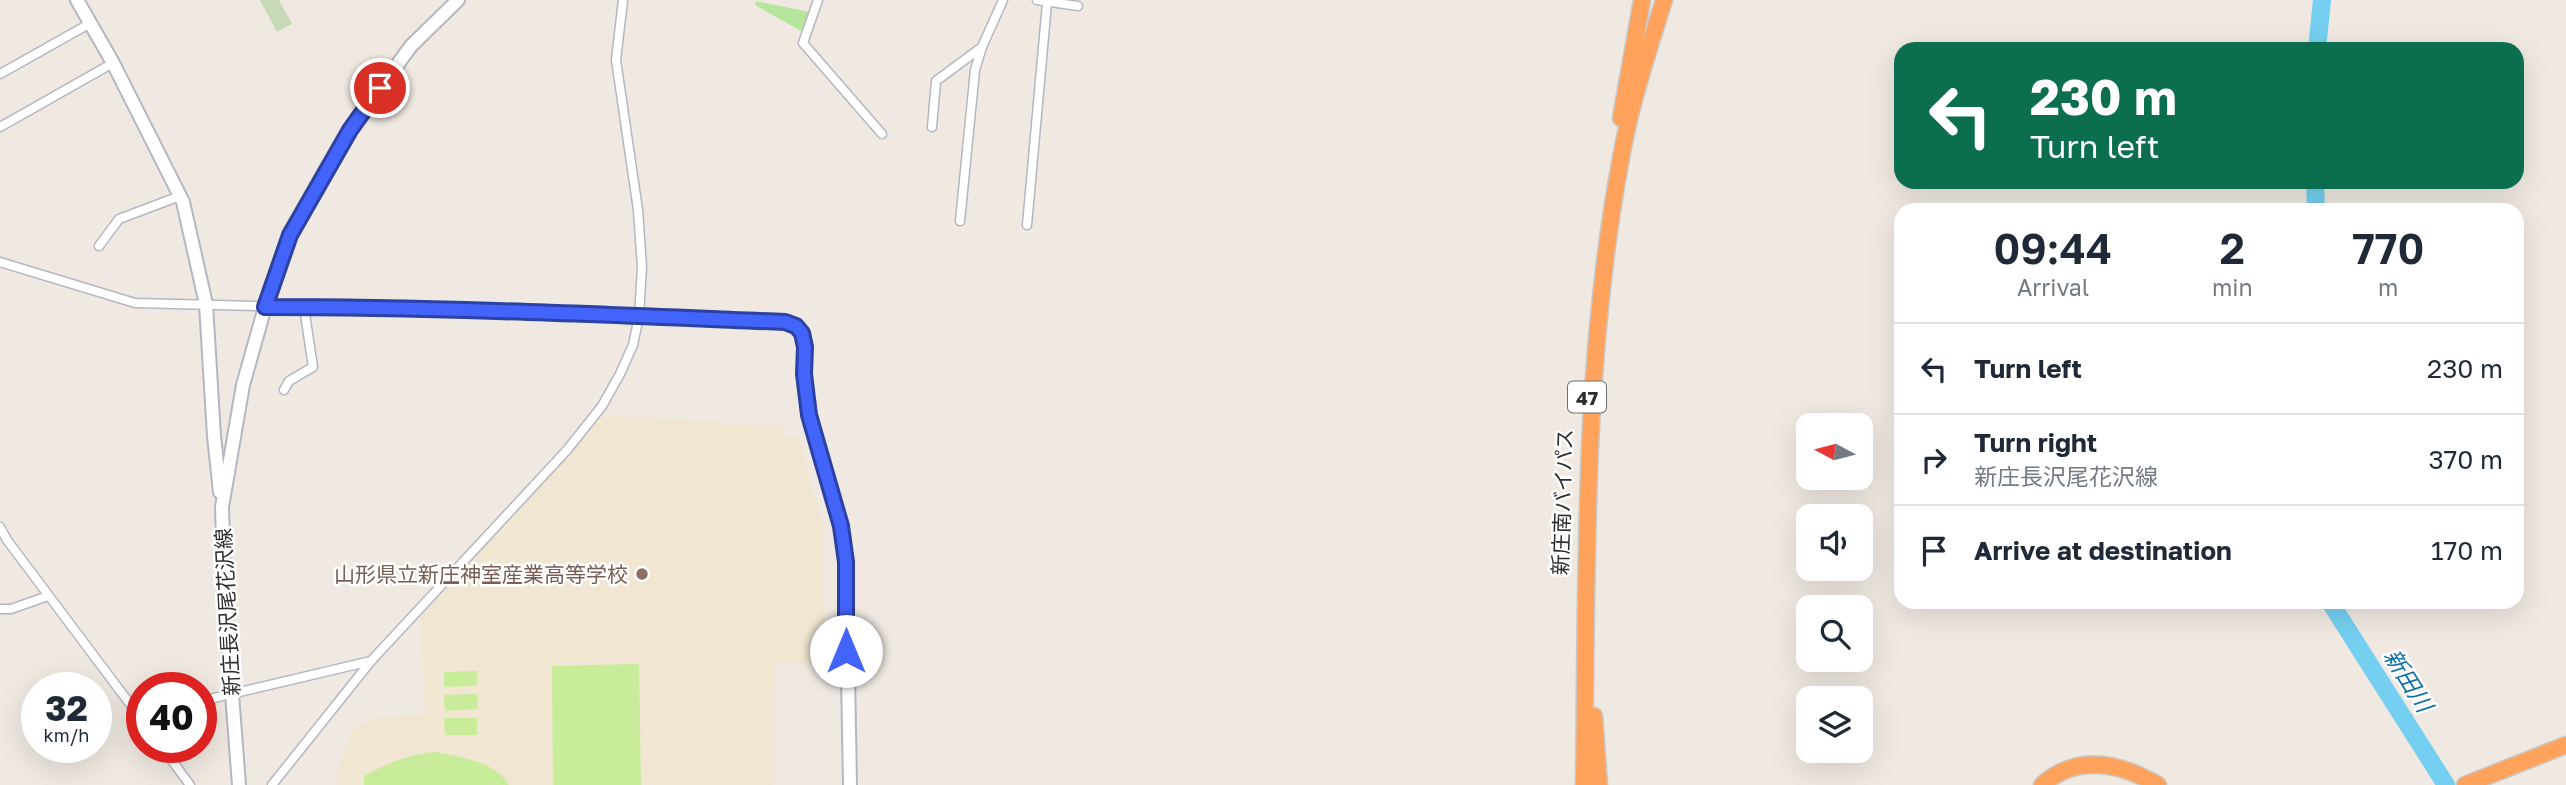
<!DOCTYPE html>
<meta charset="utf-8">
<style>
:root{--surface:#fff;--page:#f6f6f7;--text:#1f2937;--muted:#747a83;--line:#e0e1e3}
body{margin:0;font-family:"Golos Text","Noto Sans JP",sans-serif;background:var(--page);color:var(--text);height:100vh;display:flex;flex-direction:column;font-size:26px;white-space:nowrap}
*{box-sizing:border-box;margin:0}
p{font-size:23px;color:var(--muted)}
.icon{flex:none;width:38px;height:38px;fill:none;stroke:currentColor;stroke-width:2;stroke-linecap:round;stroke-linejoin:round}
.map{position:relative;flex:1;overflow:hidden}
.drawer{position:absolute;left:1894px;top:203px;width:630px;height:406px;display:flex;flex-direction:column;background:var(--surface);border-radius:21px;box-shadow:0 7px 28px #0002}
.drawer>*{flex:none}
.hud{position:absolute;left:1894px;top:42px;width:630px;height:147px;border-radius:21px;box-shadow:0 7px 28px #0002;background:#0b6e4f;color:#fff;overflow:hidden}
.needle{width:46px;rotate:277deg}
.controls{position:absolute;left:1796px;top:413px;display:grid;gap:14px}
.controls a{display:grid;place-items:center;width:77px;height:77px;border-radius:14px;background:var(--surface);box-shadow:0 7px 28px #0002;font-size:35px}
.speed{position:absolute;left:21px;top:672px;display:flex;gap:14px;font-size:35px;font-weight:700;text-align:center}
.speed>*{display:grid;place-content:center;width:91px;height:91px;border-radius:50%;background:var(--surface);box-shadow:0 7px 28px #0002;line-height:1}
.speed small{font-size:18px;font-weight:400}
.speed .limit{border:10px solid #d22;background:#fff;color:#111}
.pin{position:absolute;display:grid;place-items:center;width:60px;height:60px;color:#fff;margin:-30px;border:4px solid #fff;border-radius:50%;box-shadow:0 2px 7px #0007}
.me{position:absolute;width:77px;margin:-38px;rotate:0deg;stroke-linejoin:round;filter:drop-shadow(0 0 5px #0008)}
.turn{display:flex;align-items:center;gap:24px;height:147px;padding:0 21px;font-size:32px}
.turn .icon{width:91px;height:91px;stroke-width:2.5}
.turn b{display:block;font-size:49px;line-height:60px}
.eta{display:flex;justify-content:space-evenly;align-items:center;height:119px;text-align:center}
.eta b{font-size:42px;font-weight:600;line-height:49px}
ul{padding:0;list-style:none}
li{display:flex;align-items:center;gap:21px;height:91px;padding:0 21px;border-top:2px solid var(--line)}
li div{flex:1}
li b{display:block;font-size:26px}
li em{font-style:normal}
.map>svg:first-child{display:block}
.education{fill:#f0e6d1}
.green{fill:#b6e59e}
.cemetery{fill:#c8d9b8}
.pitch{fill:#c9ec9a}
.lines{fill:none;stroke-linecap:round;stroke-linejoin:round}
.river{stroke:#75cff0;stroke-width:18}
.street-casing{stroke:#b4b7c1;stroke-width:11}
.secondary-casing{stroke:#b4b7c1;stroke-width:16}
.highway-casing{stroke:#c9c9c9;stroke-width:19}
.street{stroke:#fff;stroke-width:8}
.secondary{stroke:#fff;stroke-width:12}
.highway{stroke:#ffa35c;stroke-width:16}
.route-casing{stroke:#2b41a3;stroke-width:18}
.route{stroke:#4264fb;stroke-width:12}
.education-dot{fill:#8d6e63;stroke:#fff;stroke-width:2.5}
.labels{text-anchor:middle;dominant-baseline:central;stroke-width:5;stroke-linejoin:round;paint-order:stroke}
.shield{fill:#fff;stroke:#6d6d6d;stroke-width:2}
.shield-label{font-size:19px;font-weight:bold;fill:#2e2e2e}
.street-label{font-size:21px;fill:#2e2e2e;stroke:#fff}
.education-label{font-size:21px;fill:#785e54;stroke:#fff;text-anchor:end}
.water-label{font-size:23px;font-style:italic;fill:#0d6fa3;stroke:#fff}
</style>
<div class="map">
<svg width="2566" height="785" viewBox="0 0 2566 785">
<rect width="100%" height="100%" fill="#efe9e1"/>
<polygon class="education" points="603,415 785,426 785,437 799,438 824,530 825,662 775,664 774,785 337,785 338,768 354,728 376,718 425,714 420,618"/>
<polygon class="green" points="756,1 809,12 805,28 801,31 755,5"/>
<polygon class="cemetery" points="260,0 279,0 292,24 277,32"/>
<g class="pitch">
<polygon points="639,664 641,785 553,785 552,666"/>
<polygon points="477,671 477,686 444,687 444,672"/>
<polygon points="477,694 478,709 445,711 444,695"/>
<polygon points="444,718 477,718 477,735 445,735"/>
<path d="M435,752c25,4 60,10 74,33h-145v-9c24,-13 44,-21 71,-24z"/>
</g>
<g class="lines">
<g class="river">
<polyline points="2317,49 2322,0"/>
<polyline points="2315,182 2316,210"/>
<polyline points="2330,602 2446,785"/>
</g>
<g class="street-casing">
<g id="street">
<polyline points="818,0 803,43 882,134"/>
<polyline points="1037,0 1078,6"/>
<polyline points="0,74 89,24"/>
<polyline points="0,127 113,63"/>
<polyline points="932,127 936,81 982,47"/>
<polyline points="960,221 975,70 982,47 1003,0"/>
<polyline points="1027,225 1047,3"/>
<polyline points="99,246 119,219 180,196"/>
<polyline points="0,262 135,303 639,316"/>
<polyline points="284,390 289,381 313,367 304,307"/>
<polyline points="0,527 7,540 142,720"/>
<polyline points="0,609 11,609 48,596"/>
<polyline points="201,701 371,661"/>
<polyline points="162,747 190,785"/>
<polyline points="272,785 371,661 567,450 602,406 620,374 633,345 639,316 642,267 638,210 616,60 623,0"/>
</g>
</g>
<g class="secondary-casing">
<g id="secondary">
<polyline points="77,0 113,63 183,202 206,304 214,436 220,492"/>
<path d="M639,316l146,6c17,7 21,16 20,33 -2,46 10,85 24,127 8,26 13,53 17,80l4,223"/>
<polyline points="239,785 225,603 222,507 243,385 265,307 290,235 350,130 411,46 458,0"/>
</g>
</g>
<g class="highway-casing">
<g id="highway">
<polyline points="1621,118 1642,0"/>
<polyline points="1594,716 1599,785"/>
<path d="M1584,785c3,-210 -2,-420 37,-627 9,-53 27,-106 43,-158"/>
<path d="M2042,785c36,-32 78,-22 116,0"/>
<polyline points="2465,785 2566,745"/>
</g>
</g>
<use href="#street" class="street"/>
<use href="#secondary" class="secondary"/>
<use href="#highway" class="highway"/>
</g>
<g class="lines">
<g class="route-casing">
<path id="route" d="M380,88l-30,42 -60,105 -25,72c173,0 347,8 520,15l11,4 6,7 3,14 -1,27 5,41 32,111 5,36v89"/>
</g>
<use href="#route" class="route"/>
</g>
<circle class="education-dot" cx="642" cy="574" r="7"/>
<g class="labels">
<rect class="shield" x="1568" y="381.5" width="38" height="31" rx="5"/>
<g class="shield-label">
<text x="1587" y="397">47</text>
</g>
<g class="street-label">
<text transform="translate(1562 502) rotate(-88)">新庄南バイパス</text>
<text transform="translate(227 612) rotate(-93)">新庄長沢尾花沢線</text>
</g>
<g class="education-label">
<text x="628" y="574">山形県立新庄神室産業高等学校</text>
</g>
<g class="water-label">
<text transform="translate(2409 680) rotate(58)">新田川</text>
</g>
</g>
</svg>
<div class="controls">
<a><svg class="needle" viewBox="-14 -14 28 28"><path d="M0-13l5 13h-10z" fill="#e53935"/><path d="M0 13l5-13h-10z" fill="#747a83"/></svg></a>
<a><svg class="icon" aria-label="sound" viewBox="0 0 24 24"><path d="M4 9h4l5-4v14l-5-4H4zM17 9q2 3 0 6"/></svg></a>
<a><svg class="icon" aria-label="search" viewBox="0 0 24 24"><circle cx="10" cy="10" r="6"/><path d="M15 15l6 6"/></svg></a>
<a><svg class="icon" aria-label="layers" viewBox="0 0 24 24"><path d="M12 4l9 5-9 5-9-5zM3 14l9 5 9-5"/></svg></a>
</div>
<div class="speed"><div>32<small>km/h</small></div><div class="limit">40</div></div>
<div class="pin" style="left:380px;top:88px;background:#d93025"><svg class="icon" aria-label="arrive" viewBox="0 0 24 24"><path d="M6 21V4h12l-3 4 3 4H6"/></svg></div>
<svg class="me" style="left:846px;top:651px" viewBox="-20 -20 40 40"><circle r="19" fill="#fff"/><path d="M0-13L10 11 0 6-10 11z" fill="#4264fb"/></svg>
<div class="hud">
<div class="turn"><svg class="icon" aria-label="left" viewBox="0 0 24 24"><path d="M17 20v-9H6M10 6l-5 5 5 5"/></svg><div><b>230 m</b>Turn left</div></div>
</div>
<section class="drawer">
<div class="eta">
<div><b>09:44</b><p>Arrival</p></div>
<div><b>2</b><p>min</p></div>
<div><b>770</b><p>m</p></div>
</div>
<ul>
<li><svg class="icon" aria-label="left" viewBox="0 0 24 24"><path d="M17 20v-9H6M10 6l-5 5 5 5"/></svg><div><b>Turn left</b></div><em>230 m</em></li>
<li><svg class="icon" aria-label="right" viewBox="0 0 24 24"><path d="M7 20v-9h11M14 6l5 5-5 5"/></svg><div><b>Turn right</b><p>新庄長沢尾花沢線</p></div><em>370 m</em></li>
<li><svg class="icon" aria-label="arrive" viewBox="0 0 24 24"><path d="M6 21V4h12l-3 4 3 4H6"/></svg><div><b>Arrive at destination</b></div><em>170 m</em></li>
</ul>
</section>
</div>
